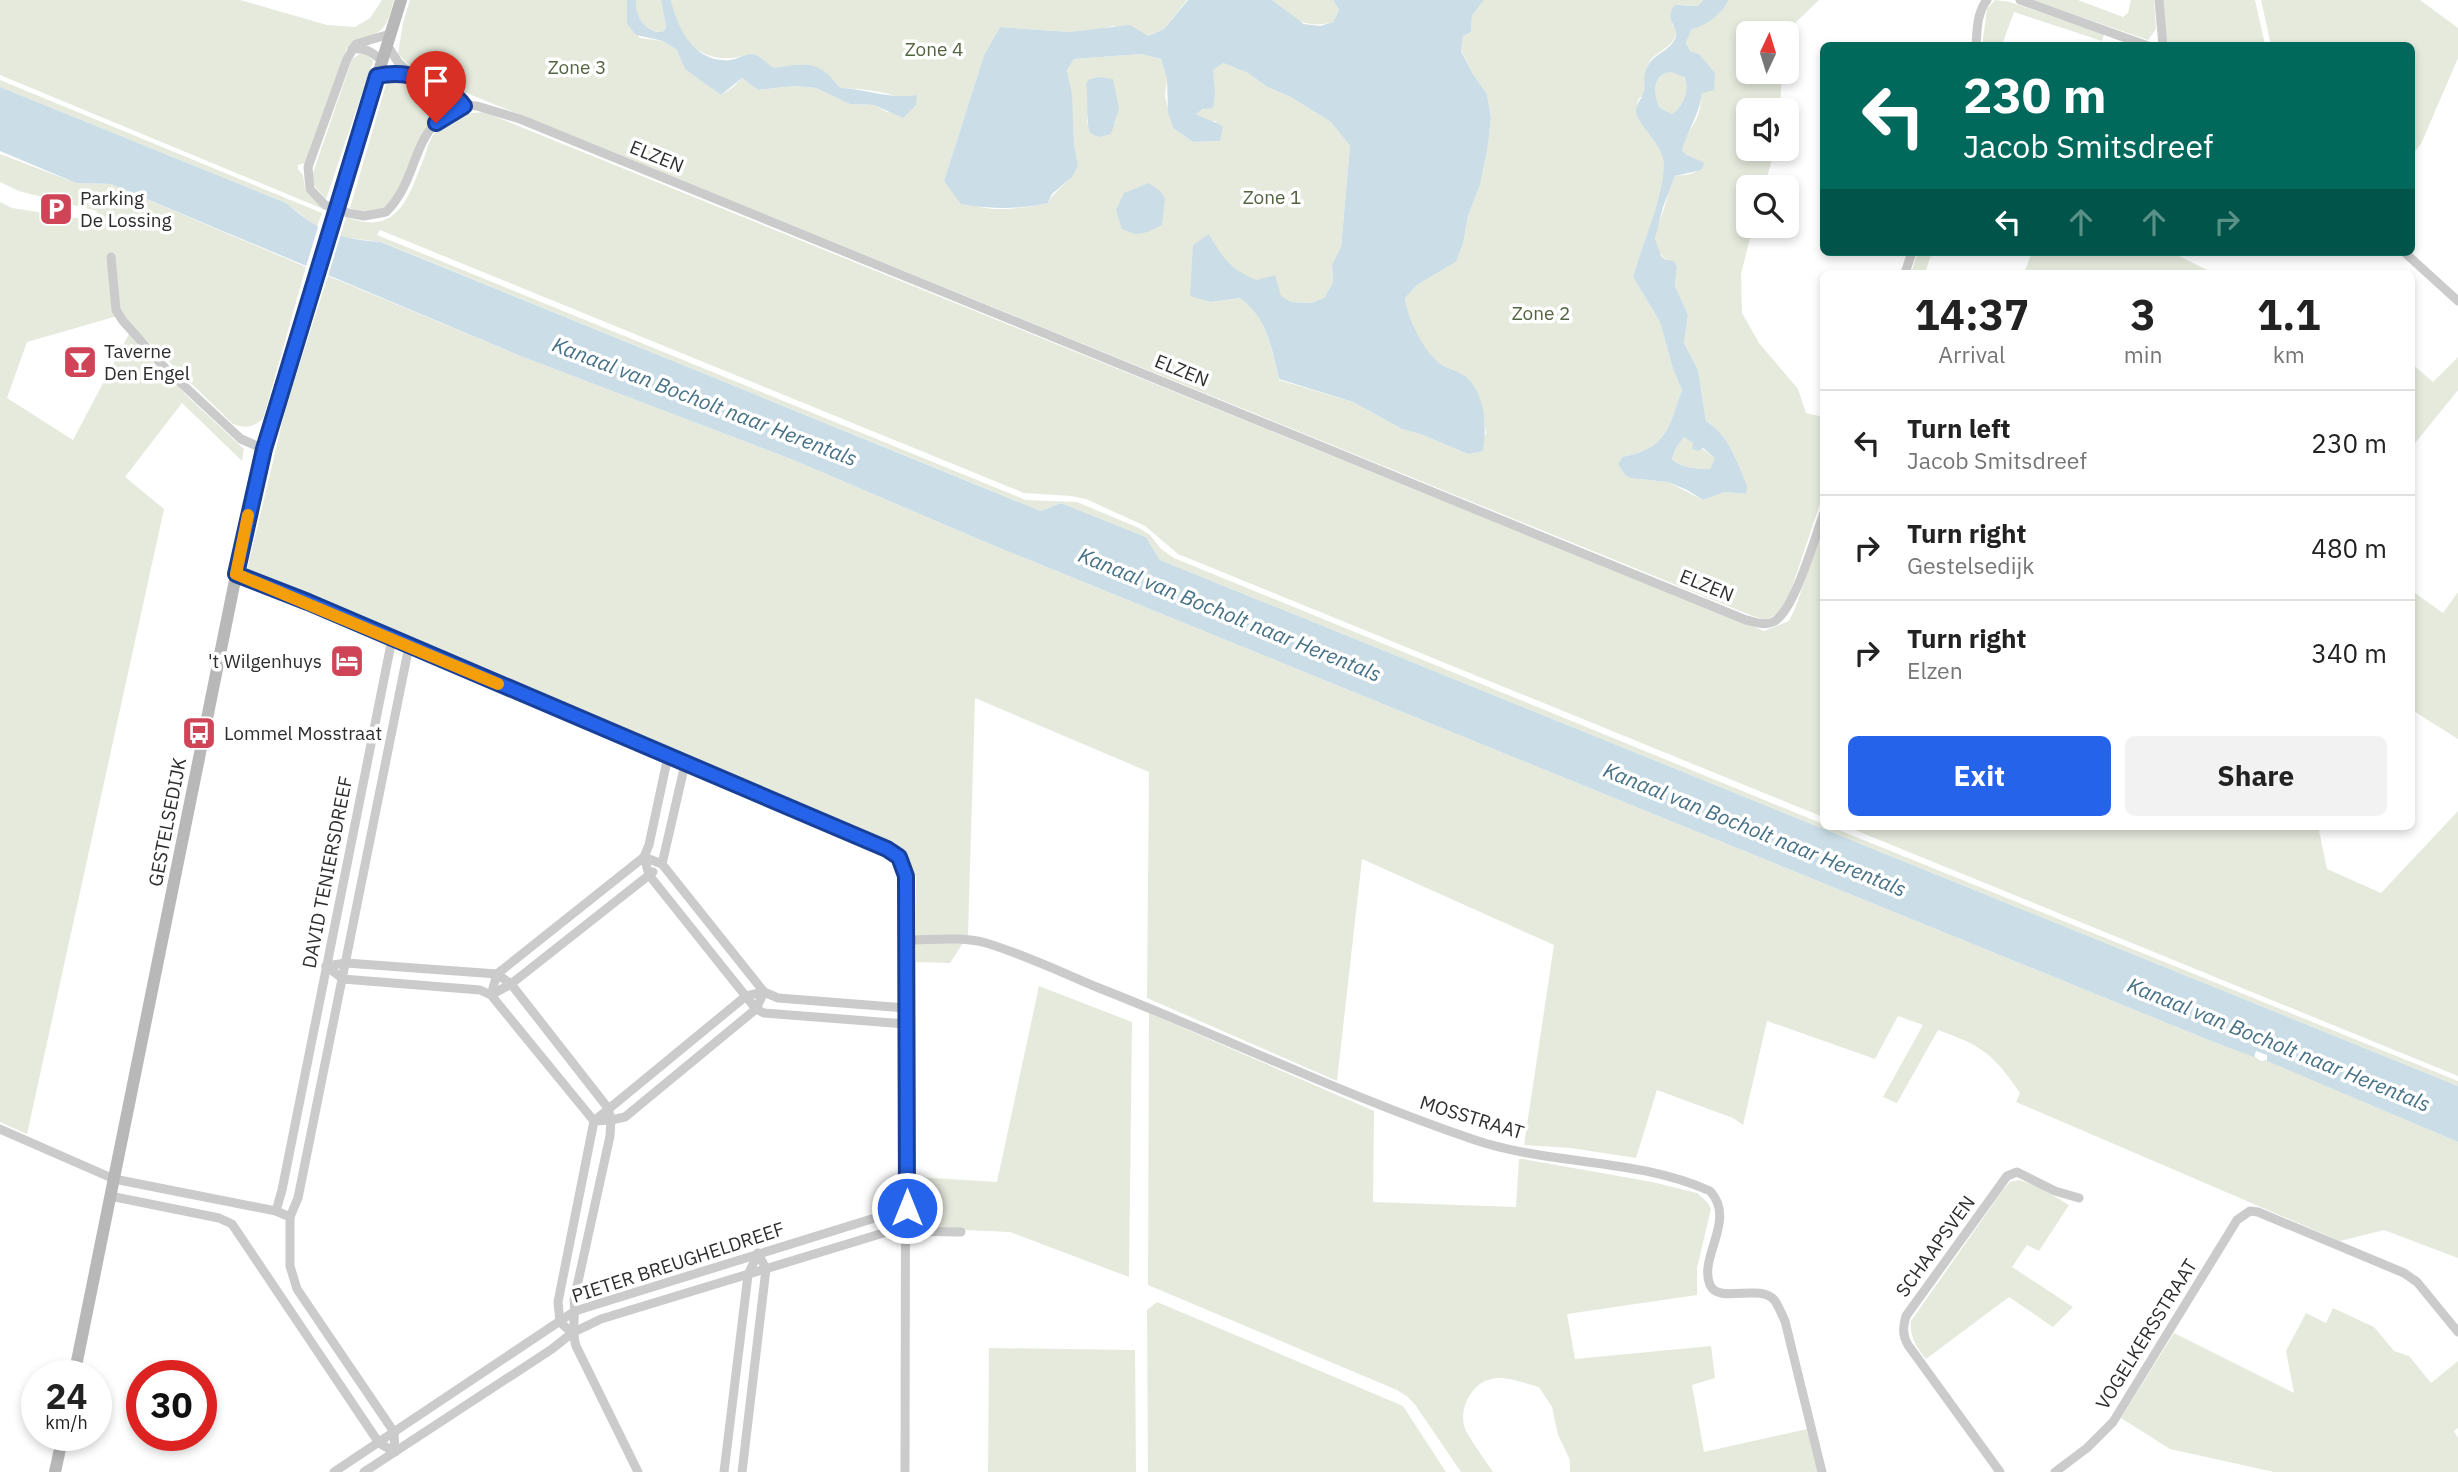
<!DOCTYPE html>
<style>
:root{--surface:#fff;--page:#f2f2f2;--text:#222;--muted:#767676;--line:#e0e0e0;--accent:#2563eb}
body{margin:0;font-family:"IBM Plex Sans",sans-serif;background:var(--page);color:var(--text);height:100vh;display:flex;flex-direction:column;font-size:26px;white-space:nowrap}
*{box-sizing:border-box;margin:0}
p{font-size:23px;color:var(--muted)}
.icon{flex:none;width:38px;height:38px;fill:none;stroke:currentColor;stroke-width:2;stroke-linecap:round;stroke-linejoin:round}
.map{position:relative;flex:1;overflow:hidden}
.side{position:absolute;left:1820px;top:270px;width:595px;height:560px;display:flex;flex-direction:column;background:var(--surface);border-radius:10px;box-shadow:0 4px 10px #0003}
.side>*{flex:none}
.banner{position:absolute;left:1820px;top:42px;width:595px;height:214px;border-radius:10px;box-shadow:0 4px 10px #0003;background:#00695c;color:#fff;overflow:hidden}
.needle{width:46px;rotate:4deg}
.controls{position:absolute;left:1736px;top:21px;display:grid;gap:14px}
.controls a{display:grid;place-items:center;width:63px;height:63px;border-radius:10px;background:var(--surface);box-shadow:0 4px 10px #0003;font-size:35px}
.speed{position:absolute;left:21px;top:1360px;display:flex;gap:14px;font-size:35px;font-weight:700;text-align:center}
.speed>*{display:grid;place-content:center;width:91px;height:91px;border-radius:50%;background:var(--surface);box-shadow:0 4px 10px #0003;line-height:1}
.speed small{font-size:18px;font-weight:400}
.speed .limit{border:10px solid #d22;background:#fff;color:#111}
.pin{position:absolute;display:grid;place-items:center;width:60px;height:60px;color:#fff;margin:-72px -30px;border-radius:50% 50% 50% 0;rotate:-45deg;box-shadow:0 0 7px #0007}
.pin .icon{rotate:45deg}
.me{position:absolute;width:77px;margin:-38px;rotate:0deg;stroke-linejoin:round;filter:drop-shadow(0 0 5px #0008)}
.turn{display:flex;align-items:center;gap:24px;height:147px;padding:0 28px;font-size:32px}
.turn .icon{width:91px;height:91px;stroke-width:2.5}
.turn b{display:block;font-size:49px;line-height:60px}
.lanes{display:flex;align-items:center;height:66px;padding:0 28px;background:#0003;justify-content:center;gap:35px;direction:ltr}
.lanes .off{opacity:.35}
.eta{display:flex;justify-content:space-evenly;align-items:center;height:119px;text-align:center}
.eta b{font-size:42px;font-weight:800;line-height:49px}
.action{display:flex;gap:14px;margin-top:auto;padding:14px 28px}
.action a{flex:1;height:80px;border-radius:10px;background:var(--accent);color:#fff;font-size:28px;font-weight:800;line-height:80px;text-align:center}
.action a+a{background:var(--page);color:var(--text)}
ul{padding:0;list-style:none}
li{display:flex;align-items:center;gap:21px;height:105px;padding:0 28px;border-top:2px solid var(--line)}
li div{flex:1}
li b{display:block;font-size:26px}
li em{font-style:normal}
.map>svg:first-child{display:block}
.green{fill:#e5eadd;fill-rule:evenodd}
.water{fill:#cbdee7;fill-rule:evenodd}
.pier{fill:#fff}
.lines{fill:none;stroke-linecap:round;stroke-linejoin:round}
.street{stroke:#cbcbcb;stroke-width:9}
.secondary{stroke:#b8b8b8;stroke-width:12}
.secondary-bridge{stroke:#b8b8b8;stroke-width:12}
.route-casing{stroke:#184099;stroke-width:18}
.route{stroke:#2563eb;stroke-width:12}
.slow{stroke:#f59e0b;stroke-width:12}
.labels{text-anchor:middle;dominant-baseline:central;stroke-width:7;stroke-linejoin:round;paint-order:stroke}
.park-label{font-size:19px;fill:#536441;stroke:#fff}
.street-label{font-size:19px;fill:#2e2e2e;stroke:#fff}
.poi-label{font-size:19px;fill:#2e2e2e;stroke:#fff;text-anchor:start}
.water-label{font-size:21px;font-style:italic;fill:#467186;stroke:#fff}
</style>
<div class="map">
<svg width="2458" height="1472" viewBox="0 0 2458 1472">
<rect width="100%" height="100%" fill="#fff"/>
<g class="green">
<path d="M0,0h240l87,25 28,2 15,-9 12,-18h12c-3,9 -5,21 -11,28 -10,11 -27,8 -36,20l-41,115 -8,2v4l5,6 2,15 18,19 -323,-134z"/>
<path d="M410,0h217v24l13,14 23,3 14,9 9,19 35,26 11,-7 10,-10 16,12 36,-4 22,2 34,16 24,1 13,7 22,-2 7,-5c-22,-13 -50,-16 -75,-17l-16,-16 -39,-5 -12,1 -29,-13c-26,9 -54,-1 -67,-27 -4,-9 -5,-19 -7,-28h516l-23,29 -17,7 -34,-10 -21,5 -22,1 -70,-5 -16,28 -40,126c10,12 27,25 42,27 15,3 48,-1 62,-5 7,-14 22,-20 28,-34 3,-8 -2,-18 -2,-27 -2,-25 -2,-47 -7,-72l7,-11 67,-5 20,5 6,20 -2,17 8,32 20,14 27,-1 -4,-20h-9l-12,-7 9,-5 8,-39 11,-7 25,10 19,14 22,9 42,26 19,24 -9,101 -9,17 1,18 -9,16 -13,5 -20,-1 -59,-34 -10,-10 -11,44 30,-4c27,22 30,49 38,82l74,22 49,27 21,6 45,19 18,-20c-2,-21 -6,-47 -24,-60 -7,-4 -15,-5 -21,-9 -17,-12 -33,-46 -36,-67l12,-13 39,-23 7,-18 5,-28 12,-31 8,-39 3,-29 -4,-23 -14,-20 -12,-24 2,-14 8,-4 1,-16 12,-16h219l-5,6 -15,-1 -11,19 5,6c-2,18 -18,19 -27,31 -7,11 -4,20 -6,31 -2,8 -3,2 -6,9 -8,21 25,41 26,62 2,32 -22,82 -31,114l27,45 13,47 9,21c-14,38 -14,58 -60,67l-4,7 7,11 5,3 38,4 35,18 22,-8 21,2c-3,-25 -17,-59 -40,-73l-8,-51 -14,-27 4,-27 -13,-30 2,-19c-23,-14 -26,-23 -17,-47 6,-15 8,-30 15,-44 11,-1 23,-2 30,-12l-18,-9 -5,-5c3,-12 8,-20 14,-30 11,-23 2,-56 -10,-76 2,-5 4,-12 7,-16 12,-11 29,-13 36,-28h90l-28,27 -4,15v-9h-39v39h34l-2,38h-32v39h27l-11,38h-16v39h5l-12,48 1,39 17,30 39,46 8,24 17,4v78l-34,101 -10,17 -13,7 -16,-5 -1303,-530 -31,-13 -18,-18 5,-31zM1089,98l27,17 -1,9 -28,-1z"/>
<path d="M636,0h25l5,27 -3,5c-18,1 -28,-15 -27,-32z"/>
<path d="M1272,0h61l6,10 -6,12c-28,8 -40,-4 -61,-22z"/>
<polygon points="1995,0 2010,2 2104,34 2102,41 2014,12 2002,45 1982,46 1987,9"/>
<polygon points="2032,0 2078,0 2123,17 2128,13 2131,0 2154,0 2156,29 2148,40"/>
<polygon points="2163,0 2255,0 2265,45 2167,45"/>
<polygon points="2261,0 2420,0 2458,28 2458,58 2421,144 2412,155 2412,46 2271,45"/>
<polygon points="363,52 369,55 373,61 326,199 313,184 313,173 352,59"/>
<path d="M1671,72l10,2c11,12 4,32 -9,40l-12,-6c-7,-14 -8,-34 11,-36z"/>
<path d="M395,78l18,2 34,14 3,7 -1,8c-10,7 -19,12 -25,22 -13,23 -22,85 -58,81 -5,0 -11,-3 -16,-4l37,-127z"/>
<polygon points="0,80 322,213 317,227 286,203 0,87"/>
<path d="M484,112l1280,519 25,-10 7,-15 27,-79v290l-645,-263 -33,-28 -59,-27 -15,-3 -47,-3 -644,-263 -3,5 649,265 51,2 62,26 11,7 11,14 13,9 649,266 1,2h5l629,255v5l-1298,-526 -14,-23 -85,-34 -20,8 -659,-269 -42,-5 6,-20c52,20 62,-19 78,-59 3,-8 5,-19 11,-25 13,-16 29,-20 49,-21z"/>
<path d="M0,154l76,29 35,1 195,83 -43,152c-10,8 -17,10 -30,5l-112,-109 -94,27 -20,56 66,42 56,-106 58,62 57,53 -2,12 -60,-58 -57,74 39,32 -137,625 -27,-12v-920l12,6 83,13 2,-10 -78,-20 -19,-9z"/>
<polygon points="1918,252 1932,252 1926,270 1933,273 1911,273"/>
<polygon points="2032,252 2171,252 2213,273 2024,273"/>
<path d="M328,276l195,81 268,102 199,85 1226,499 38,13 7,5 5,-1 192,82v116l-74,-28 -44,11 -324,-139 4,-9c-27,-39 -37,-47 -82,-63l-41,73 -14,-6 40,-72 -25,-9 -23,43 -108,-38 -24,104 -10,-7 -76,-28 -21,68 -65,-10 -47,-3 30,-200 -192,-86 -25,222 -190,-83 2,-226 -174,-74 -7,237 -18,28 -34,-1v-86l-12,-26 -657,-280 39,-163z"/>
<polygon points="2458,357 2458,390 2412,447 2412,364 2433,382"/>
<path d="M1684,437l32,21 -6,11c-12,0 -30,-1 -38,-10l4,-11z"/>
<polygon points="2412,591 2443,613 2458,592 2458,739 2412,710"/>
<polygon points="2458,811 2458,1076 1845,826 2318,826 2327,869 2381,893"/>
<polygon points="1039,986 1132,1022 1129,1277 1010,1232 921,1228 916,1215 916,1177 997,1182"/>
<path d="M1149,1013l225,98 -1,91 143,5 3,-48h4l129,23 45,11 10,9 4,7 -14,59v27l-130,19 8,45 136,-13 4,32 -23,7 12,67 103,-23 11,43h-248v-12l-12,-25 -6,-28 -13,-20c-13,-3 -34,-12 -48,-8 -21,5 -34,33 -25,52 6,11 19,29 27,41h-32l-45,-66 -8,-9 -11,-7 -249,-105z"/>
<path d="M2019,1180l18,6 32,19 -30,46 -12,-6 -15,22 61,40 -20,20 -44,-30 -83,62c-9,-11 -17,-23 -15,-38l92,-131 7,-8z"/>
<polygon points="1157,1302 1403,1406 1446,1472 1148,1472 1147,1310"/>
<polygon points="2333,1308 2374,1327 2394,1351 2409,1356 2431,1383 2458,1361 2458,1428 2454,1431 2458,1438 2458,1472 2274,1472 2170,1449 2121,1418 2174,1333 2294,1393 2286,1351 2306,1313 2326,1323"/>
<polygon points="989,1348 1135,1350 1136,1472 988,1472"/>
</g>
<g class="water">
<path d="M627,0h9c-1,16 9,33 27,32l3,-5 -5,-27h10c6,28 23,63 59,60 9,-1 17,-8 26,-5 6,3 12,10 18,13 17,-2 36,-8 51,4 6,4 10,11 16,16 26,1 51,12 76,7l-1,10 -13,13 -29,-13 -24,-1 -34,-16 -22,-2 -36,4 -16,-12 -21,17 -36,-26 -8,-19 -14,-9 -27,-6 -9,-11z"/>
<path d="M1188,0h84l32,24 16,2 13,-4 6,-12 -6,-10h151l-12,16 -1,16 -8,4 -2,15 12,23 14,20 4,23 -3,29 -8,39 -12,31 -5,28 -7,18 -39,23 -12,13c3,21 19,55 37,67 6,4 14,5 20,9 24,16 25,52 21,77l-15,3 -45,-19 -21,-6 -49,-27 -74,-23c-8,-32 -11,-60 -39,-81l-29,4 -21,-6 3,-51 16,-11c13,23 23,37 48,46l18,-5 6,21 10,6 20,1 13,-5 9,-16 -1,-18 9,-17 9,-101 -19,-24 -42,-26 -22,-9 -19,-14 -25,-10 -10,7 2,24 -2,14 -10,1 -7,5c9,6 19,6 27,13l-3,14 -27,1 -20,-14 -5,-16 -1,-33 -6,-20 -20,-5 -67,5 -7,11 5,25 2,49 4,22 -6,11 -20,17 -4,9c-28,7 -58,6 -87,1l-17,-23 40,-126 16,-28 70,5 60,-7 18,11 16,-7z"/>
<path d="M1703,0h26c-6,12 -22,26 -37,29l-6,14 4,8 9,3 16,19 -1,17 -12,3c-3,22 -14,37 -20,57l5,5 18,8 -4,7 -26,6 -12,31 -8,32 6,17 5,4 8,1 3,6 -2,19 13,29 -4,28 14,27 8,51c24,15 31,41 41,65l-1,8 -21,-2 -22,8 -16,-10 -19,-8 -38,-4 -5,-3 -7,-11 4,-7c46,-9 46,-29 60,-67l-9,-21 -13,-47 -27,-45c10,-36 28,-72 31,-109 1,-21 -19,-35 -27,-52 -4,-10 5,-16 7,-25 1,-7 -1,-14 2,-21 5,-16 22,-17 29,-31 6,-13 -13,-18 0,-34l23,1zM1671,72l13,5c6,12 0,30 -12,37l-12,-6c-7,-14 -8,-34 11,-36zM1684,437l9,6 -1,6 6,2 5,-3 12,10 -5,11c-12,0 -30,-1 -38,-10l4,-11z"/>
<path d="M1101,77l12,2 6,30 -8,25 -12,3 -9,-4c-5,-16 -1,-33 -4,-50l4,-4z"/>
<path d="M0,87l286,116c36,30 49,35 95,39l660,269 20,-8 85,34 14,23 1298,526v56l-191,-81v-6l-11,-4 -2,6 -38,-14 -1226,-499 -199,-85 -268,-102 -412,-173 -35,-1 -76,-32z"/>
<path d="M1149,183l11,8 5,7 -3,27c-17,8 -21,13 -40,4l-6,-19 8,-17z"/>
</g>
<polygon class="pier" points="319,224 341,234 327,279 305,270"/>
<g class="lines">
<g class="street">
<polyline points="2020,0 2148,46"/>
<polyline points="2159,0 2163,46"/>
<path d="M390,34l-34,10 -9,15 -39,108 2,22 15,16 23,8 16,3 22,-4c27,-26 27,-66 49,-88 9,-8 19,-13 29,-19"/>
<polyline points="387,45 398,62 411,74"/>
<path d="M1976,46c1,-16 1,-34 11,-46"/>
<path d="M352,49c14,-1 19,2 30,12"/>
<path d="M377,76c29,-7 69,5 87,29l13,1 43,13 1226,501c9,2 18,6 27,2 21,-9 42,-86 51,-109"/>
<polyline points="2404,252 2458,301"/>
<polyline points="111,257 116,310 123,321 167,370 241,439 264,449"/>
<polyline points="1905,273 1912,252"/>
<polyline points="236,574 308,602 887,849 899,857 905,869 906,940 905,1472"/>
<polyline points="668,756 649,845 644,857 649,875 756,1009 764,1013 906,1024"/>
<polyline points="662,864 764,992 778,998 906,1008"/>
<polyline points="662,864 685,764"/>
<path d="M906,940c26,0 55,-4 80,3 37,11 77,30 113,45 125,49 246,108 373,151 78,27 162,18 238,52 27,29 -12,66 0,94 9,20 51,-3 65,16 4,6 7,14 10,20l37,151"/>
<path d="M326,966l20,-3 151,11 14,10 97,124 3,12 -1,16 -36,164c2,16 -3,30 2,46l62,126"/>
<polyline points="326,966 343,979 480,990 491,995 594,1121 558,1302 560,1322 572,1333"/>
<polyline points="491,995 497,974 644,857 662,864"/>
<polyline points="491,995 511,984 653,872"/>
<polyline points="594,1121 611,1120 625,1117 756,1009 764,992"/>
<polyline points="594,1121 746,996 764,992"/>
<polyline points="0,1129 114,1179 276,1211 290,1217 290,1266 297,1289 394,1432 395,1452"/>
<polyline points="110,1196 219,1218 232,1224 379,1443 395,1452"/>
<polyline points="276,1211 282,1190 392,639"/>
<polyline points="290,1217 298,1198 409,646"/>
<polyline points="334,1472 575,1311 907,1208"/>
<polyline points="364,1472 552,1349 572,1333 601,1319 890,1231 961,1232"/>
<polyline points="724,1472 748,1275 758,1253"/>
<polyline points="742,1472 766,1269 758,1253"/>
<path d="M2000,1472l-92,-127c-6,-10 -5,-18 -2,-29l101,-140 10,-4 38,19 24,7"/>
<polyline points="2055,1472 2087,1448 2113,1422 2237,1220 2250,1211 2258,1212 2404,1273 2417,1282 2458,1332"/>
</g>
<g class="secondary">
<polyline points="342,191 401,0"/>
<polyline points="74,1376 250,506 264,449 298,336"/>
<polyline points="55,1472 63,1435"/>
</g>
<polyline class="secondary-bridge" points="298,336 342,191"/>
</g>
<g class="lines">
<g class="route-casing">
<path id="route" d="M436,123l28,-17c-18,-25 -58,-37 -87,-30l-113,373 -28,125 72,28 579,247 12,8 7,19 1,332"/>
</g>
<use href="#route" class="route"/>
<polyline class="slow" points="248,515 236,574 498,684"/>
</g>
<defs>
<g id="parking-square" transform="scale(1.75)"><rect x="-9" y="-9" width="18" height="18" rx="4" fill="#d04458" stroke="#fff"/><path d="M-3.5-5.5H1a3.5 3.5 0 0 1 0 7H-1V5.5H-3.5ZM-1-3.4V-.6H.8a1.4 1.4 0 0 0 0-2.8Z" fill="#fff"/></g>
<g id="bar-square" transform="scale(1.75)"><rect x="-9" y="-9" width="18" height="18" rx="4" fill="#d04458" stroke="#fff"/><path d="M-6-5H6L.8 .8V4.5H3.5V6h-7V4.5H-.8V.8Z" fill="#fff"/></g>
<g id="hotel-square" transform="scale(1.75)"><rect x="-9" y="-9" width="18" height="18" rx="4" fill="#d04458" stroke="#fff"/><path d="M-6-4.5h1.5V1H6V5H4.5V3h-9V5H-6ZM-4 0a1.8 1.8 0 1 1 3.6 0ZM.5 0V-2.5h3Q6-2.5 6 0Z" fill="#fff"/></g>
<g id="bus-square" transform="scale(1.75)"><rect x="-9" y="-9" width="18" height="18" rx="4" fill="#d04458" stroke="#fff"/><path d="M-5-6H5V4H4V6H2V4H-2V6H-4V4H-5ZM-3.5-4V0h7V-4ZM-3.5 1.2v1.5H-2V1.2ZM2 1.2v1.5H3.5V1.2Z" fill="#fff"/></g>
</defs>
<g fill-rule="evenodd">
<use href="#parking-square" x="56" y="209"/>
<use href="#bar-square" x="80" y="362"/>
<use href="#hotel-square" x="347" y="661"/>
<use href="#bus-square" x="199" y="733"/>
</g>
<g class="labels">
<g class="park-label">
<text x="934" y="49">Zone 4</text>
<text x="577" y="67">Zone 3</text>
<text x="1272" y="197">Zone 1</text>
<text x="1541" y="313">Zone 2</text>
</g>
<g class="street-label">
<text transform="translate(657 156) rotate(22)">ELZEN</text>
<text transform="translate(1182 370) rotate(22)">ELZEN</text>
<text transform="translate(1707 585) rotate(22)">ELZEN</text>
<text transform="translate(167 822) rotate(-79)">GESTELSEDIJK</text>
<text transform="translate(327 872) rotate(-79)">DAVID TENIERSDREEF</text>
<text transform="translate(1472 1117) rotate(17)">MOSSTRAAT</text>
<text transform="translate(1935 1246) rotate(-54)">SCHAAPSVEN</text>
<text transform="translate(678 1262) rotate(-18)">PIETER BREUGHELDREEF</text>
<text transform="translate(2146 1334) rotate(-58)">VOGELKERSSTRAAT</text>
</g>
<g class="poi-label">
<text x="80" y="198">Parking<tspan x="80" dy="22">De Lossing</tspan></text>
<text x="104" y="351">Taverne<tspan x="104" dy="22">Den Engel</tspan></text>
<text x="322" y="661" text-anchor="end">'t Wilgenhuys</text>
<text x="224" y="733">Lommel Mosstraat</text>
</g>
<g class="water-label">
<text transform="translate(705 401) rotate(21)">Kanaal van Bocholt naar Herentals</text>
<text transform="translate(1230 614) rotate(22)">Kanaal van Bocholt naar Herentals</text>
<text transform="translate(1755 829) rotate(22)">Kanaal van Bocholt naar Herentals</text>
<text transform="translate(2279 1044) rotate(22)">Kanaal van Bocholt naar Herentals</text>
</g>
</g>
</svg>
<div class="controls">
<a><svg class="needle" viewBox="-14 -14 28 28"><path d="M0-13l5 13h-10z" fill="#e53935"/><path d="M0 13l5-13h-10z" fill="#767676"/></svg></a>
<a><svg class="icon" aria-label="sound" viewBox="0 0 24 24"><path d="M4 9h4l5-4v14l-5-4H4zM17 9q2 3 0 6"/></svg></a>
<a><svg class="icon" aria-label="search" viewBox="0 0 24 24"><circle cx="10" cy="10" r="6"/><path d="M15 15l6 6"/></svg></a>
</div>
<div class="speed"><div>24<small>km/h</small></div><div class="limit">30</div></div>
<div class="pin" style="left:436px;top:123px;background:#d93025"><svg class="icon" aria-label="arrive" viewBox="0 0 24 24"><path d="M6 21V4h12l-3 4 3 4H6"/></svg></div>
<svg class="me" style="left:907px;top:1208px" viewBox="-20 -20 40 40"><circle r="17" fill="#2563eb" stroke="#fff" stroke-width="3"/><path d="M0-11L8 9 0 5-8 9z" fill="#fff"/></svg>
<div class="banner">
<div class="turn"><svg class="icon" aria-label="left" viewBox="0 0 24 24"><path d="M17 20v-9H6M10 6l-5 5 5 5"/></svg><div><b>230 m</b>Jacob Smitsdreef</div></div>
<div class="lanes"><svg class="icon" aria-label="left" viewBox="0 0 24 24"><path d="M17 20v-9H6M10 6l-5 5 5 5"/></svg><svg class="icon off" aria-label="ahead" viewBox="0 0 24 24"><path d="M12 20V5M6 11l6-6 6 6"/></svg><svg class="icon off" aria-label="ahead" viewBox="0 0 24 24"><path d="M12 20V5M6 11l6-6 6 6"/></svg><svg class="icon off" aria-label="right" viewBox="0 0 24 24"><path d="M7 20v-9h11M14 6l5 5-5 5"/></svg></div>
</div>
<section class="side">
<div class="eta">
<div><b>14:37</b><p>Arrival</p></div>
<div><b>3</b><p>min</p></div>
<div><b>1.1</b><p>km</p></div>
</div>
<ul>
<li><svg class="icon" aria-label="left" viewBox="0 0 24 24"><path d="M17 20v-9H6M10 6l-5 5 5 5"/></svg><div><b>Turn left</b><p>Jacob Smitsdreef</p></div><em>230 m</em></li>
<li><svg class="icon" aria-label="right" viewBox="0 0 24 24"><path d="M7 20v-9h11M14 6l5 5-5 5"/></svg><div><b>Turn right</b><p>Gestelsedijk</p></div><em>480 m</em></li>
<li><svg class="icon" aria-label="right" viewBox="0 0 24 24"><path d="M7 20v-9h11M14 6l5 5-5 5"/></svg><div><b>Turn right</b><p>Elzen</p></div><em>340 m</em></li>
</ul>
<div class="action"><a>Exit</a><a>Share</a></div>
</section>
</div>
